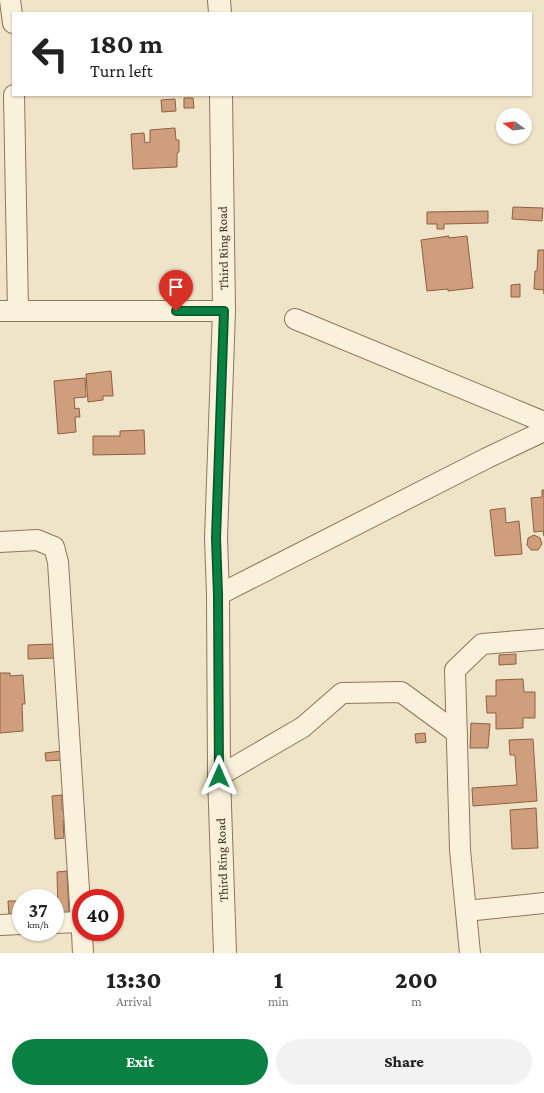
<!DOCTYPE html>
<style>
:root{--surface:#fff;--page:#f2f2f2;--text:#222;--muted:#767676;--accent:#0b8043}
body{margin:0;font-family:"Crimson Pro",serif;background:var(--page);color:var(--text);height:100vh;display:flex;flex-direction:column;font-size:15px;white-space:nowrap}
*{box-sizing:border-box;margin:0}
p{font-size:13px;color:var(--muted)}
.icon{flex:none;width:22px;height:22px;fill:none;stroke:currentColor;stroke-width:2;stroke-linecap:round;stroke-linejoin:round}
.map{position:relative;height:953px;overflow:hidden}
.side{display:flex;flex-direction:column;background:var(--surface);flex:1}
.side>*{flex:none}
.top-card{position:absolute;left:12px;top:12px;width:520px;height:84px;border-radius:0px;box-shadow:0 1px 3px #0004;background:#fff;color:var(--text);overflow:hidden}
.needle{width:26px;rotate:285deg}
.controls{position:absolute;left:496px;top:108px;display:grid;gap:8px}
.controls a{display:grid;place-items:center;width:36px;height:36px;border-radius:50%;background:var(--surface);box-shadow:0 1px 3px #0004;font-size:20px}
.speed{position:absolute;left:12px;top:889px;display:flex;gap:8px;font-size:20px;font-weight:700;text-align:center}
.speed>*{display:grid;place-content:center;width:52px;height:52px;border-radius:50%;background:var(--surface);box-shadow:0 1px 3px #0004;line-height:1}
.speed small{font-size:10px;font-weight:400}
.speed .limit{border:6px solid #d22;background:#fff;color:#111}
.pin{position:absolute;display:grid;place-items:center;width:34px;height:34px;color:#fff;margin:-41px -17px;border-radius:50% 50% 50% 0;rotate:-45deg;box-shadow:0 0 4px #0007}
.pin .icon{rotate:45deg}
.me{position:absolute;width:44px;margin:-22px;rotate:0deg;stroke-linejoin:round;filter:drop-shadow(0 0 3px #0008)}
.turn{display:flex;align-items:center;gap:14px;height:84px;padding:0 12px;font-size:18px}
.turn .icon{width:52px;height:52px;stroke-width:2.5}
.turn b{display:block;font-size:28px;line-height:34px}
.eta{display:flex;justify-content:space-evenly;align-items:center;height:68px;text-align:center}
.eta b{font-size:24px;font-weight:800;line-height:28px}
.action{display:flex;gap:8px;margin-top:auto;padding:8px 12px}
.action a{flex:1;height:46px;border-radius:24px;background:var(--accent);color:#fff;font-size:16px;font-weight:800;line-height:46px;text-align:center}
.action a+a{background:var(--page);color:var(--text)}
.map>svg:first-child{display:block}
.building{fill:#cf9f7d;stroke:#8d5f41}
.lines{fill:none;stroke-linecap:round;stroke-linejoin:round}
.minor-casing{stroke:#8d765c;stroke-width:22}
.tertiary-casing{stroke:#8d765c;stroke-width:24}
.minor{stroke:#faf1dc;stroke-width:20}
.tertiary{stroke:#faf1dc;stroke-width:22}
.route-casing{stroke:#07532c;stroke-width:10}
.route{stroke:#0b8043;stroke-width:7}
.labels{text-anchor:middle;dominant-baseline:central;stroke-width:4;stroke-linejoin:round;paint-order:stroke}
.street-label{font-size:13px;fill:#3d2e20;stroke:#f7eed8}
</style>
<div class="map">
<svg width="544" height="953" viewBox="0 0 544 953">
<rect width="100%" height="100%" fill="#f0e4c8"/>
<g class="building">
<polygon points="184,98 193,98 194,108 184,108"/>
<polygon points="175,99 176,111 162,112 161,100"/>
<polygon points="175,128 176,140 179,140 179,152 177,153 177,167 133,169 131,134 144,133 145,143 150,142 150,130"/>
<polygon points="513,207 543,208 542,221 512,219"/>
<polygon points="488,211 488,223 444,224 444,229 437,229 437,224 427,224 427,212"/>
<polygon points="449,236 449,238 467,236 473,288 448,291 448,289 427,291 421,240"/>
<polygon points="538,250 544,250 544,294 544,290 534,289 535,271 537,271"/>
<polygon points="520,284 520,297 511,297 511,285"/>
<polygon points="111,371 113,396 103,396 103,400 88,402 86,374"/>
<polygon points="85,378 86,397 74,398 75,409 79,408 80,417 75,417 76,432 58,434 54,381"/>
<polygon points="144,430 145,454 93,455 93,436 120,436 120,431"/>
<polygon points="542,490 544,490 544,536 543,531 534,532 531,498 542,497"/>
<polygon points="505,508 506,523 519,521 522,554 495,556 490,510"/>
<polygon points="534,535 540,538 542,544 538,550 531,550 527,545 528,538"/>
<polygon points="55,644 55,658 28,659 28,645"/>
<polygon points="516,654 516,664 499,665 499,655"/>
<polygon points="0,673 10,673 10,676 23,675 25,704 22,704 23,731 0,733"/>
<polygon points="523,679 524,692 535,692 535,718 523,718 523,728 496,729 496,713 487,713 486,696 496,696 496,680"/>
<polygon points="471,723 490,724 488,748 470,748"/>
<polygon points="425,733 426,742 416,743 415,734"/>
<polygon points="533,739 537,801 473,806 472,788 517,785 515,755 510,755 509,740"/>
<polygon points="61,751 62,760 46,761 45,753"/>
<polygon points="62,795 62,810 65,809 65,821 63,821 64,838 55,839 52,796"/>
<polygon points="536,808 538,848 512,849 510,810"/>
<polygon points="67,871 69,914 58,915 57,872"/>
<polygon points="8,901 21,901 21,917 9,917"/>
</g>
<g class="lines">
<g class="minor-casing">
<g id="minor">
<polyline points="10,0 13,23"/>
<polyline points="14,95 18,311"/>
<polyline points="0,311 224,311"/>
<polyline points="295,319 544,422"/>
<polyline points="0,542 37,540 54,547 58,562 81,921"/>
<polyline points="218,595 487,458 544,431"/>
<polyline points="219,776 303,727 342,693 401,692 457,733"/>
<polyline points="466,911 544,903"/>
<polyline points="55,923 81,922"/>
<polyline points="0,925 21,924"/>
<polyline points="82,932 83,953"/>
<polyline points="470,953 460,850 455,670 482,644 544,639"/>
</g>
</g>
<g class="tertiary-casing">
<g id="tertiary">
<polyline points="219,0 220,13"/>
<polyline points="221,95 224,311 216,538 218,595 219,776 225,953"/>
</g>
</g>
<use href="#minor" class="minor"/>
<use href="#tertiary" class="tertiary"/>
</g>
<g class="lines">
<g class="route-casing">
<polyline id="route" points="176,311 224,311 216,538 218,595 219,776"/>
</g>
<use href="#route" class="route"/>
</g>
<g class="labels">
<g class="street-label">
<text transform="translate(223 248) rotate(-91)">Third Ring Road</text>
<text transform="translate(222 860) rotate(-92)">Third Ring Road</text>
</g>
</g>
</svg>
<div class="controls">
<a><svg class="needle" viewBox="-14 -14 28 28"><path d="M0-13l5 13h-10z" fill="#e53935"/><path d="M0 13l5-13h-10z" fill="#767676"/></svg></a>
</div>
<div class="speed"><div>37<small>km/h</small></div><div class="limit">40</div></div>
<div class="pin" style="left:176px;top:311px;background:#d93025"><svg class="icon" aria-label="arrive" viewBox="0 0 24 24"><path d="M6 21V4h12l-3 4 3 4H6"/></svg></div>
<svg class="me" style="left:219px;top:776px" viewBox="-20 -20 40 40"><path d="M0-17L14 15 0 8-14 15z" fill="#0b8043" stroke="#fff" stroke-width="4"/></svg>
<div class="top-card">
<div class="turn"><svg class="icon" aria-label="left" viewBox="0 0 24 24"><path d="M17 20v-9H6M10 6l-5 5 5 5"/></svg><div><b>180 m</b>Turn left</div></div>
</div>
</div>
<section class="side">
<div class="eta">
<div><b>13:30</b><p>Arrival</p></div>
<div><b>1</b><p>min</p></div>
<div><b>200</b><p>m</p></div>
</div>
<div class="action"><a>Exit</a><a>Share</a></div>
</section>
